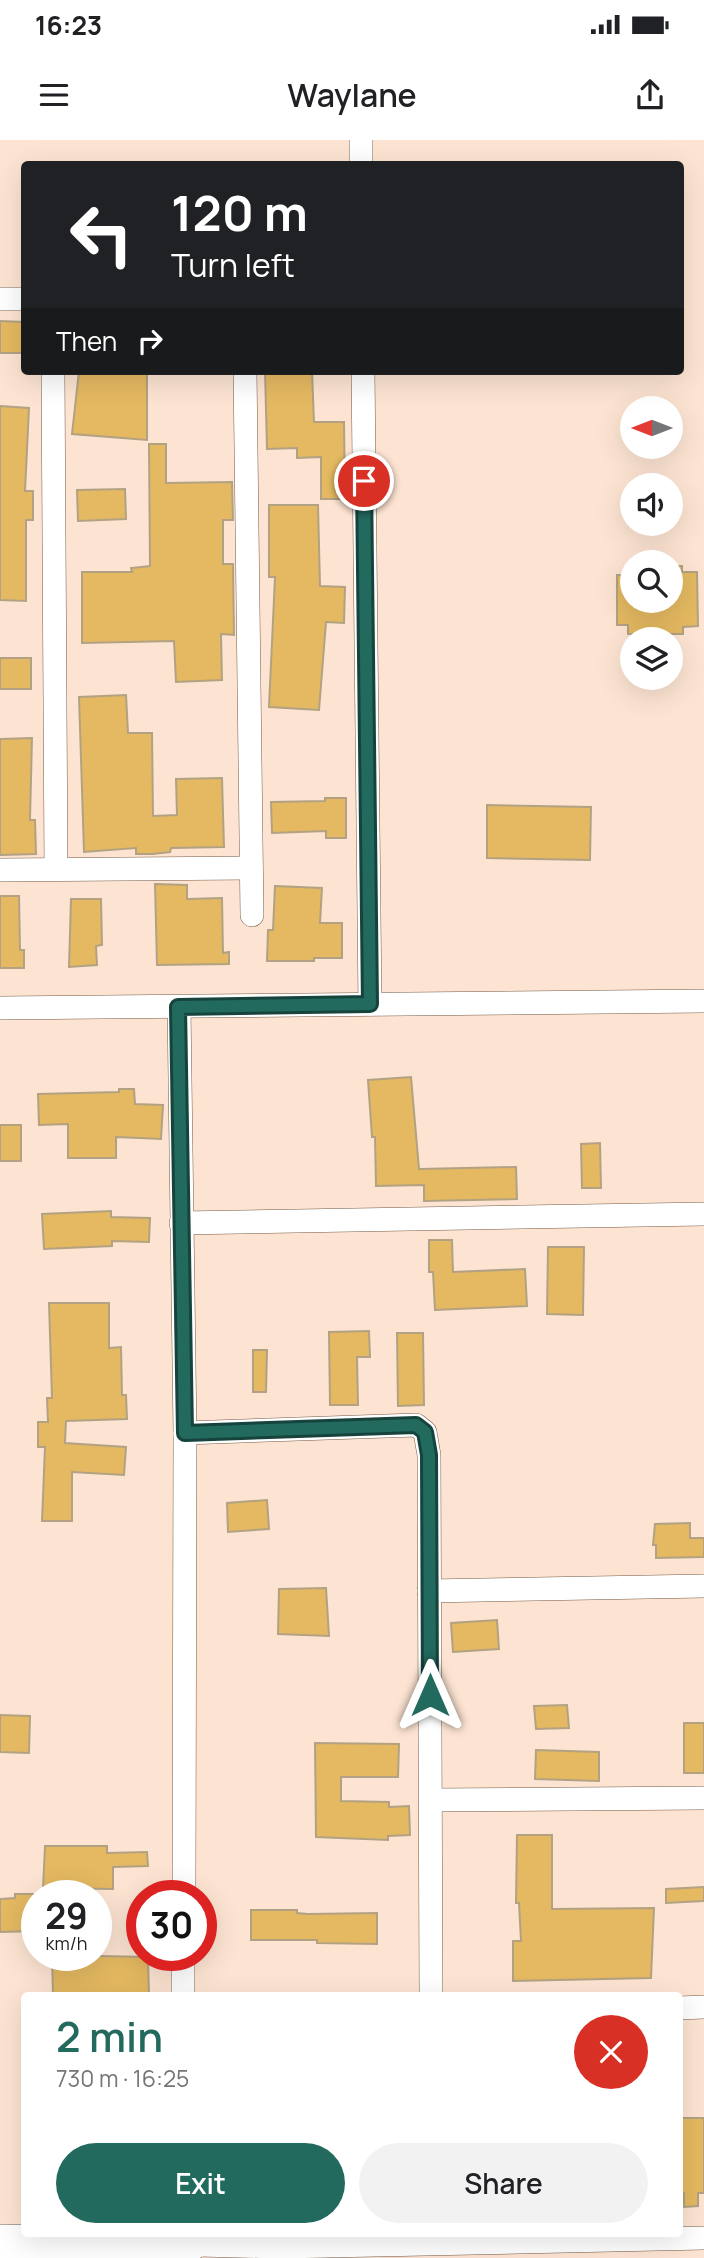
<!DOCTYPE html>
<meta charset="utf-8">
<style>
:root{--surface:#fff;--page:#f2f2f2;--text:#202124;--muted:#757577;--accent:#22695e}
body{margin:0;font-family:Manrope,sans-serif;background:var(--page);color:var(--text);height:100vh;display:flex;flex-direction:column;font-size:26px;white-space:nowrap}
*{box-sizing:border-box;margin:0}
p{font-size:23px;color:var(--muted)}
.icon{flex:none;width:38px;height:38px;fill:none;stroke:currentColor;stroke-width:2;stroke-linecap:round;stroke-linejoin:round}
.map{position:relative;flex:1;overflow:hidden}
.side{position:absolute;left:21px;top:1852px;width:662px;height:245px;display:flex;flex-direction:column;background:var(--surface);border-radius:7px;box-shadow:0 7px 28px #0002}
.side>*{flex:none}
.hud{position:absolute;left:21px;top:21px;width:663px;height:214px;border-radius:7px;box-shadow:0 7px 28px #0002;background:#202124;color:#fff;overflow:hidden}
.needle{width:46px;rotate:270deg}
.controls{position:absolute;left:620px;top:256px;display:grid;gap:14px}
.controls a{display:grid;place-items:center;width:63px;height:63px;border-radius:50%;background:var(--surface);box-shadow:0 7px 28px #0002;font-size:35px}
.speed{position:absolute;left:21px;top:1740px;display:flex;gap:14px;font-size:35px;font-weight:700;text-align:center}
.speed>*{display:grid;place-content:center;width:91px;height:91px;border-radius:50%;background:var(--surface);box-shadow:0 7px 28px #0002;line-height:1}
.speed small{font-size:18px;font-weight:400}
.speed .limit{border:10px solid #d22;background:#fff;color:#111}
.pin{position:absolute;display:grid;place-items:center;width:60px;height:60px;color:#fff;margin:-30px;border:4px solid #fff;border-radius:50%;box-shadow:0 2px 7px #0007}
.me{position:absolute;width:77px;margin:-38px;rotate:0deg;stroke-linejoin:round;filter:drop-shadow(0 0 5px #0008)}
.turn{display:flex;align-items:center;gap:24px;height:147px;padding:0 35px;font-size:32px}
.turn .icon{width:91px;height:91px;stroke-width:2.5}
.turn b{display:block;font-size:49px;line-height:60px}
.then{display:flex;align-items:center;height:66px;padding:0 35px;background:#0003;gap:14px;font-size:26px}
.round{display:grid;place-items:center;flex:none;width:74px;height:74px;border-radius:37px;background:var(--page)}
.head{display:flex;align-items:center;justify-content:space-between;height:119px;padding:0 35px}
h1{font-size:42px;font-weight:600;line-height:52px;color:var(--accent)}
.action{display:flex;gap:14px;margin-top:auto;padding:14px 35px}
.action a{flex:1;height:80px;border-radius:42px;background:var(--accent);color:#fff;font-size:28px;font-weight:600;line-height:80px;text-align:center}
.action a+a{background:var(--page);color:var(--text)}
.status{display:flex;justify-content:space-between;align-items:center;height:49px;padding:0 35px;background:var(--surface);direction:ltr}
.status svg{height:19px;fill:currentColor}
header{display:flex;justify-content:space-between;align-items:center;height:91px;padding:0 35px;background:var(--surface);font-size:32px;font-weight:600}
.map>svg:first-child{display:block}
.building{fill:#e4b961;stroke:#b2a283;stroke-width:2}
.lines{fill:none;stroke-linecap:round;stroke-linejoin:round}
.minor-casing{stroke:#755b46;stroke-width:24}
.minor{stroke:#fff;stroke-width:23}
.route-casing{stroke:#16443d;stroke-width:18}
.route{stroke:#22695e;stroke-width:12}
</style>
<div class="status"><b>16:23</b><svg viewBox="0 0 49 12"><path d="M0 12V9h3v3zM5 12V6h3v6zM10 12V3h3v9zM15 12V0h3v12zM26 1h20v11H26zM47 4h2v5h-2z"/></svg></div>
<header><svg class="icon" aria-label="menu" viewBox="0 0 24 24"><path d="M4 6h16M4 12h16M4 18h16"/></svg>Waylane<svg class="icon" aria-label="share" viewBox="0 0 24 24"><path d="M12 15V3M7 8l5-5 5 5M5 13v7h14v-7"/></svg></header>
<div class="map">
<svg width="704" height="2118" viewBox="0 0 704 2118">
<rect width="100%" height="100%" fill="#fde4d2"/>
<g class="building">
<polygon points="0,181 24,182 24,213 0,213"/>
<polygon points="79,231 147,231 147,300 72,294"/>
<polygon points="265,231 312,231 314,282 344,282 345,359 321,359 321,317 297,318 297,308 267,309"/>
<polygon points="0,266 29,268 25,351 33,351 33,380 26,380 26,461 0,460"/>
<polygon points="149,304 166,304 166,343 232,342 233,380 223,380 223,424 233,424 234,495 221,494 222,540 176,542 174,501 82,503 82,432 132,432 131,428 150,426"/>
<polygon points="125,349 126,379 78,381 77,350"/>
<polygon points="269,365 318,365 320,446 345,447 344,483 326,482 319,570 269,567 275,437 269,437"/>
<polygon points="670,426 682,426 682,432 697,432 698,486 683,487 683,494 628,494 628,485 617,485 617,435 632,435 632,460 670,460"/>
<rect x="0" y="518" width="31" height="31"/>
<polygon points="126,555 128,593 152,593 153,676 177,675 176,639 222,638 224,707 171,708 170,712 153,714 136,714 136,708 84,712 79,557"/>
<polygon points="32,598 30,680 35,680 36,714 0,715 0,599"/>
<polygon points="325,658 346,658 346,698 326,698 326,691 272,693 271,662 325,661"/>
<polygon points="487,665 591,667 590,720 487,718"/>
<polygon points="155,744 187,745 187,759 222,758 223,813 229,812 229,824 157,825"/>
<polygon points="275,746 322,748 320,783 342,783 342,818 314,818 314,821 267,821 268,790 273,790"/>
<polygon points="0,756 19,756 20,810 24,810 24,828 0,828"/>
<polygon points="71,759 101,759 102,805 96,806 97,825 69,827"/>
<polygon points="411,937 419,1029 516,1027 517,1059 424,1061 424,1045 376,1046 375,997 372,997 368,940"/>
<polygon points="119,949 134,949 135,964 163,965 161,999 116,997 116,1018 68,1018 68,984 39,985 38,954 119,952"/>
<rect x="0" y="985" width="21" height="36"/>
<polygon points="600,1003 601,1048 582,1048 581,1004"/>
<polygon points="111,1071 111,1077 150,1078 149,1102 112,1101 112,1106 44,1109 42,1074"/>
<polygon points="429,1100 452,1100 453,1132 525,1129 527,1166 435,1170 433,1132 429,1132"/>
<polygon points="548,1107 584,1107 583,1175 547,1174"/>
<polygon points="49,1163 109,1163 109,1208 121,1207 122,1255 126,1255 127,1279 66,1281 65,1303 126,1307 124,1335 72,1332 72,1381 42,1381 45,1307 38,1307 38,1282 48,1282 47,1258 52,1258"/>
<polygon points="369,1191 370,1217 357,1217 358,1265 330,1265 329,1192"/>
<polygon points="397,1193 423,1193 424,1265 398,1266"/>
<polygon points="253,1210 267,1210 266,1252 253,1252"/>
<polygon points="267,1360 269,1389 228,1392 227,1363"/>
<polygon points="690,1383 690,1398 704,1398 704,1417 656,1418 656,1405 653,1405 655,1384"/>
<polygon points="326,1448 329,1496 278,1494 279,1449"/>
<polygon points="497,1480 499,1509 453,1512 451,1483"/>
<polygon points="567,1565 569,1588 536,1589 534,1566"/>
<polygon points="0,1575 30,1576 29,1613 0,1612"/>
<rect x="684" y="1583" width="20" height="50"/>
<polygon points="315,1603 399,1604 398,1637 341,1637 341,1661 389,1662 389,1667 409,1666 410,1695 388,1696 388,1700 316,1697"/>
<polygon points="536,1610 599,1612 599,1641 535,1639"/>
<polygon points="517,1695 552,1695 552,1769 654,1768 651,1838 513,1841 513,1801 521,1801 519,1763 516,1763"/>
<polygon points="45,1706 107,1706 107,1713 147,1712 148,1726 113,1727 113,1749 43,1748"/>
<polygon points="704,1747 704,1761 666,1763 666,1749"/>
<polygon points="15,1754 37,1754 37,1791 0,1792 0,1759 15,1758"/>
<polygon points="251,1770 297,1770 297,1773 308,1774 377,1773 377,1804 317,1803 317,1800 251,1800"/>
<polygon points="52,1815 148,1817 149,1855 53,1855"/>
<polygon points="679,1978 704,1978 704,2053 698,2053 698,2066 684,2067 684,2053 679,2053"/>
</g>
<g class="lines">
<g class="minor-casing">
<g id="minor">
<polyline points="361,0 361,24"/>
<polyline points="0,159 24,159"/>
<polyline points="53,231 56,729"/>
<polyline points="245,231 252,775"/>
<polyline points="363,231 370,864"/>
<polyline points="0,730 251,728"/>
<polyline points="179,867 185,1293 184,1755"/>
<polyline points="0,868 704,861"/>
<polyline points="181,1083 704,1074"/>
<polyline points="185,1293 416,1285 425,1292 429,1315 431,1855"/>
<polyline points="429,1451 704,1446"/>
<polyline points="431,1660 704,1658"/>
<polyline points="183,1855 183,1815"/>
<polyline points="679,1868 704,1867"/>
<polyline points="0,2096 183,2098 199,2105 281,2107 704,2098"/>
<polyline points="0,2117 183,2115 199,2105"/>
</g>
</g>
<use href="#minor" class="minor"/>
</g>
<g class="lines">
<g class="route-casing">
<polyline id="route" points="364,341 370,864 178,867 185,1293 416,1285 425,1292 429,1315 430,1555"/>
</g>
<use href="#route" class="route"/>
</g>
</svg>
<div class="controls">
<a><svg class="needle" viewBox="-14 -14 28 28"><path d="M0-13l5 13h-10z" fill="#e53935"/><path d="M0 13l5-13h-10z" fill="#757577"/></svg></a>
<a><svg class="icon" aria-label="sound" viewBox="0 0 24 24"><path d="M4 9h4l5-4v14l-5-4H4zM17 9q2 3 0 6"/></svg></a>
<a><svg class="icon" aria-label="search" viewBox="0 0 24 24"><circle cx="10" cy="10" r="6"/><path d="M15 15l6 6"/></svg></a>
<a><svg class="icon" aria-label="layers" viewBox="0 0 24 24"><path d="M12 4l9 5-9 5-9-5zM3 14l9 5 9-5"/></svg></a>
</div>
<div class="speed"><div>29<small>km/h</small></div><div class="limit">30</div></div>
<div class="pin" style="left:364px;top:341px;background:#d93025"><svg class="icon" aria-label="arrive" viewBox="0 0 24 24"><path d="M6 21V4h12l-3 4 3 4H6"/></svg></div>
<svg class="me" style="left:430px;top:1555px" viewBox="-20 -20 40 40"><path d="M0-17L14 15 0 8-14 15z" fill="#22695e" stroke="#fff" stroke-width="4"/></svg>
<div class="hud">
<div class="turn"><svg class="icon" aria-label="left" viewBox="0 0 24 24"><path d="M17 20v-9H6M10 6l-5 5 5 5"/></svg><div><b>120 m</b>Turn left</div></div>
<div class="then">Then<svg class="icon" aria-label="right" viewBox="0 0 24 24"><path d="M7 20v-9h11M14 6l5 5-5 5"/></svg></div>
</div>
<section class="side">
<div class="head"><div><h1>2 min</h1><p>730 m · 16:25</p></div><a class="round" style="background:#d93025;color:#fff"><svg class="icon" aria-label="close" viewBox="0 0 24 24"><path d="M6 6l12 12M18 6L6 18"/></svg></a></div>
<div class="action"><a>Exit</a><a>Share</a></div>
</section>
</div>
